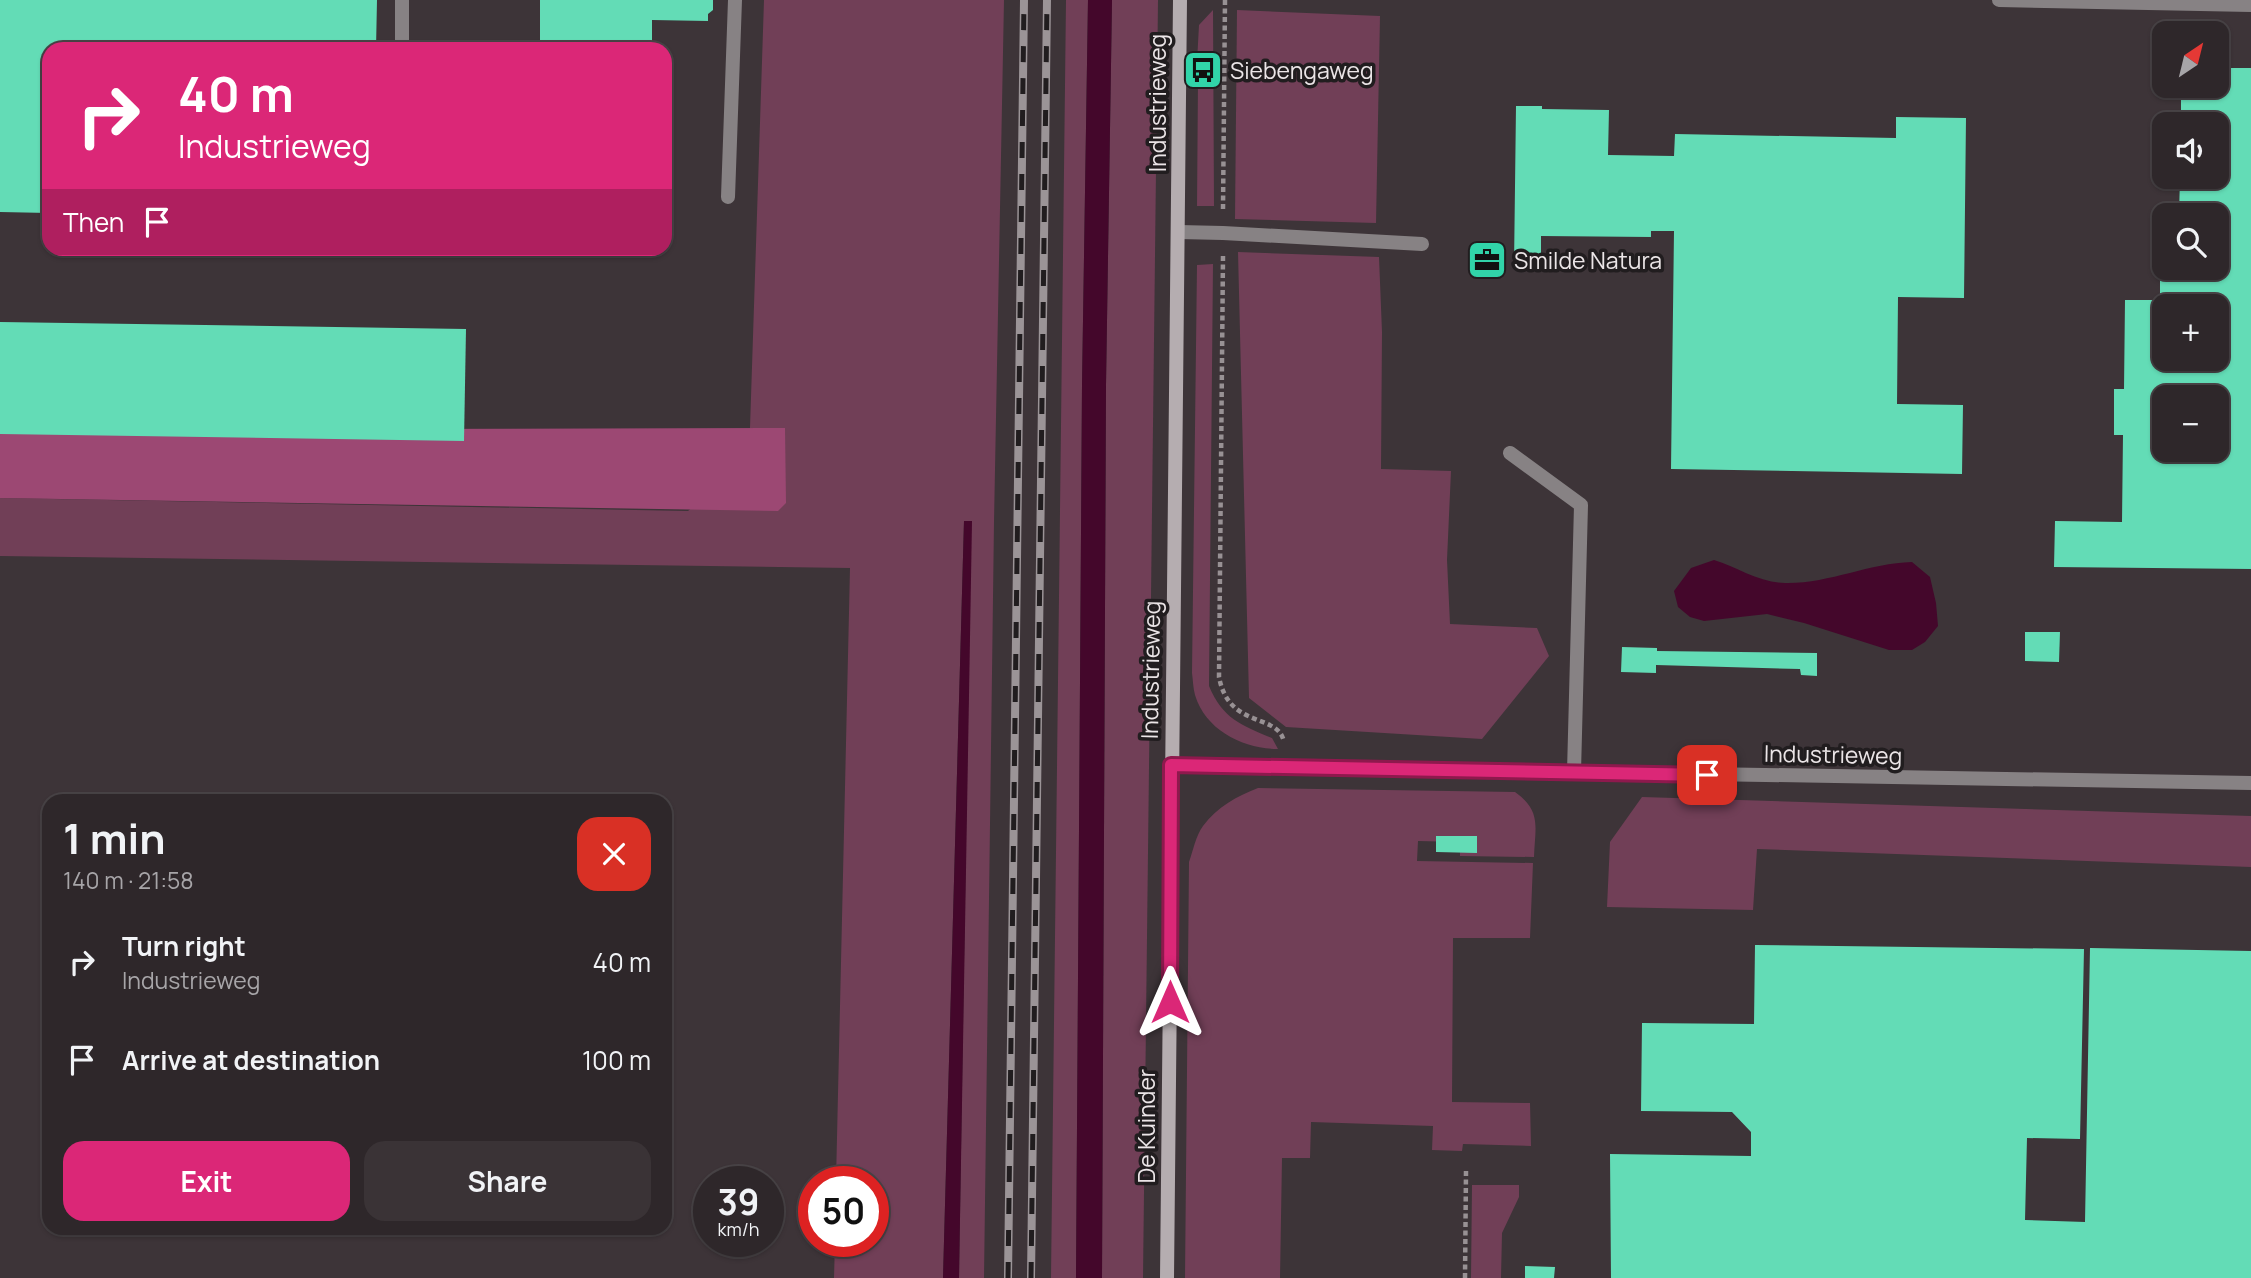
<!DOCTYPE html>
<meta charset="utf-8">
<style>
:root{--surface:#2e272a;--page:#3a3336;--text:#f1f3f6;--muted:#a7a5a8;--line:#494447;--accent:#db2777}
body{margin:0;font-family:Manrope,sans-serif;background:var(--page);color:var(--text);height:100vh;display:flex;flex-direction:column;font-size:26px;white-space:nowrap}
*{box-sizing:border-box;margin:0}
p{font-size:23px;color:var(--muted)}
.icon{flex:none;width:38px;height:38px;fill:none;stroke:currentColor;stroke-width:2;stroke-linecap:round;stroke-linejoin:round}
.map{position:relative;flex:1;overflow:hidden}
.panel{position:absolute;left:42px;top:794px;width:630px;height:441px;display:flex;flex-direction:column;background:var(--surface);border-radius:21px;box-shadow:0 2px 5px #0004,0 0 0 2px var(--line)}
.panel>*{flex:none}
.top-card{position:absolute;left:42px;top:42px;width:630px;height:214px;border-radius:21px;box-shadow:0 2px 5px #0004,0 0 0 2px var(--line);background:#db2777;color:#fff;overflow:hidden}
.needle{width:46px;rotate:35deg}
.tools{position:absolute;left:2152px;top:21px;display:grid;gap:14px}
.tools a{display:grid;place-items:center;width:77px;height:77px;border-radius:14px;background:var(--surface);box-shadow:0 2px 5px #0004,0 0 0 2px var(--line);font-size:35px}
.speed{position:absolute;left:693px;top:1166px;display:flex;gap:14px;font-size:35px;font-weight:700;text-align:center}
.speed>*{display:grid;place-content:center;width:91px;height:91px;border-radius:50%;background:var(--surface);box-shadow:0 2px 5px #0004,0 0 0 2px var(--line);line-height:1}
.speed small{font-size:18px;font-weight:400}
.speed .limit{border:10px solid #d22;background:#fff;color:#111}
.pin{position:absolute;display:grid;place-items:center;width:60px;height:60px;color:#fff;margin:-30px;border-radius:14px;box-shadow:0 4px 10px #0006}
.me{position:absolute;width:77px;margin:-38px;rotate:0deg;stroke-linejoin:round;filter:drop-shadow(0 0 5px #0008)}
.turn{display:flex;align-items:center;gap:24px;height:147px;padding:0 21px;font-size:32px}
.turn .icon{width:91px;height:91px;stroke-width:2.5}
.turn b{display:block;font-size:49px;line-height:60px}
.then{display:flex;align-items:center;height:66px;padding:0 21px;background:#0003;gap:14px;font-size:26px}
.round{display:grid;place-items:center;flex:none;width:74px;height:74px;border-radius:21px;background:var(--page)}
.summary{display:flex;align-items:center;justify-content:space-between;height:119px;padding:0 21px}
h1{font-size:42px;font-weight:700;line-height:52px}
.cta{display:flex;gap:14px;margin-top:auto;padding:14px 21px}
.cta a{flex:1;height:80px;border-radius:21px;background:var(--accent);color:#fff;font-size:28px;font-weight:700;line-height:80px;text-align:center}
.cta a+a{background:var(--page);color:var(--text)}
ul{padding:0;list-style:none}
li{display:flex;align-items:center;gap:21px;height:98px;padding:0 21px}
li div{flex:1}
li b{display:block;font-size:26px}
li em{font-style:normal}
.map>svg:first-child{display:block}
.green{fill:#713f57}
.forest{fill:#9c4873}
.water{fill:#44072b}
.building{fill:#63dcb6;fill-rule:evenodd}
.lines{fill:none;stroke-linecap:round;stroke-linejoin:round}
.path{stroke:#989194;stroke-width:4.5;stroke-dasharray:5 3.5;stroke-linecap:butt}
.lane{stroke:#878284;stroke-width:14}
.street{stroke:#878284;stroke-width:14}
.secondary{stroke:#b5adb0;stroke-width:14}
.rail-casing{stroke:#9b9497;stroke-width:8}
.rail{stroke:#211d1f;stroke-width:5;stroke-dasharray:16;stroke-linecap:butt}
.route-casing{stroke:#8e194d;stroke-width:18}
.route{stroke:#db2777;stroke-width:12}
.labels{text-anchor:middle;dominant-baseline:central;stroke-width:7;stroke-linejoin:round;paint-order:stroke}
.poi-label{font-size:23px;fill:#ebe5e7;stroke:#211d1f;text-anchor:start}
.street-label{font-size:23px;fill:#ebe5e7;stroke:#211d1f}
</style>
<div class="map">
<svg width="2251" height="1278" viewBox="0 0 2251 1278">
<rect width="100%" height="100%" fill="#3d3438"/>
<g class="green">
<polygon points="764,0 1004,0 994,522 984,1278 959,1278 971,521 964,521 943,1278 834,1278 835,1241 873,1241 873,1181 836,1181 850,568 0,556 0,498 688,511 785,428 750,428"/>
<polygon points="1066,0 1088,0 1082,386 1076,1278 1051,1278"/>
<polygon points="1112,0 1158,0 1143,1278 1102,1278 1106,385"/>
<polygon points="1213,10 1214,206 1197,206 1198,80 1205,78 1204,62 1197,62 1199,25"/>
<polygon points="1237,10 1380,16 1376,223 1235,219"/>
<polygon points="1238,252 1379,257 1382,332 1381,469 1451,471 1447,560 1450,624 1537,628 1549,656 1482,739 1286,727 1249,698"/>
<path d="M1213,264l-4,422c14,33 32,39 63,52l6,11c-34,0 -72,-18 -83,-54 -2,-7 -2,-15 -3,-22l5,-408z"/>
<path d="M1258,788l257,4c27,19 20,35 19,65l-74,-1v-14l-42,-1 -1,20 116,2 -3,75h-77l-1,164 78,1 1,43 -68,-2 -1,7 -30,-1 1,-24 -122,-4 -1,36h-28l-2,120h-95l4,-416c4,-11 7,-27 14,-36 14,-19 34,-30 55,-38z"/>
<polygon points="1642,797 2251,816 2251,867 1757,849 1753,910 1607,907 1610,842"/>
<polygon points="1472,1185 1519,1185 1519,1197 1502,1233 1501,1278 1471,1278"/>
</g>
<polygon class="forest" points="785,428 786,503 778,511 0,498 0,430"/>
<g class="water">
<polygon points="1088,0 1112,0 1106,385 1102,1278 1076,1278 1082,386"/>
<polygon points="964,521 972,521 959,1278 943,1278"/>
<path d="M1714,560c23,7 46,23 71,23 43,1 84,-20 127,-21l18,15 6,26 2,23 -13,16 -13,8h-23l-85,-27 -37,-9 -63,7 -14,-4 -12,-10 -4,-16 17,-23z"/>
</g>
<g class="building">
<polygon points="0,0 377,0 376,49 49,49 49,213 0,212"/>
<polygon points="540,0 713,0 713,10 708,14 708,21 652,20 652,49 540,49"/>
<path d="M2217,68h34v501l-197,-2 1,-46 67,1 1,-87h-9v-46h10l1,-89h35v-28h19v-4h38v-53h-38l1,-38h37v-53h-36v-38h36zM2165,306h52v53h-52zM2165,397h52v53h-52z"/>
<polygon points="1516,106 1542,106 1542,109 1609,110 1608,155 1674,156 1675,134 1896,138 1896,117 1966,118 1964,298 1898,297 1897,404 1963,405 1962,474 1671,469 1674,231 1651,231 1651,237 1541,236 1541,267 1514,266"/>
<polygon points="96,248 181,248 180,256 96,255"/>
<polygon points="0,322 466,329 464,441 0,434"/>
<polygon points="2025,632 2060,632 2059,662 2025,661"/>
<polygon points="1622,647 1657,648 1657,651 1817,653 1817,676 1801,675 1800,669 1656,665 1656,673 1621,672"/>
<polygon points="1436,836 1477,836 1477,853 1436,852"/>
<polygon points="1755,945 2084,949 2080,1139 2027,1138 2025,1220 2085,1222 2090,948 2251,951 2251,1278 1611,1278 1610,1154 1751,1156 1751,1132 1732,1112 1641,1111 1642,1023 1754,1024"/>
<polygon points="1525,1266 1555,1267 1554,1278 1525,1278"/>
</g>
<g class="lines">
<g class="path">
<polyline points="1223,209 1225,0"/>
<path d="M1223,256l-4,421c10,53 59,35 65,65"/>
<polyline points="1465,1278 1466,1171"/>
</g>
<g class="lane">
<polyline points="402,49 402,0"/>
<polyline points="728,197 735,0"/>
<polyline points="1179,232 1223,233 1422,244"/>
<polyline points="1510,453 1581,505 1574,772"/>
</g>
<g class="street">
<polyline points="1999,0 2251,5"/>
<polyline points="1171,765 2251,783"/>
</g>
<polyline class="secondary" points="1167,1278 1180,0"/>
<g class="rail-casing">
<g id="rail">
<polyline points="1008,1278 1024,0"/>
<polyline points="1031,1278 1047,0"/>
</g>
</g>
<use href="#rail" class="rail"/>
</g>
<g class="lines">
<g class="route-casing">
<polyline id="route" points="1170,1002 1171,765 1707,775"/>
</g>
<use href="#route" class="route"/>
</g>
<defs>
<g id="bus-square" transform="scale(2.0125)"><rect x="-9" y="-9" width="18" height="18" rx="4" fill="#31d4a9" stroke="#211d1f"/><path d="M-5-6H5V4H4V6H2V4H-2V6H-4V4H-5ZM-3.5-4V0h7V-4ZM-3.5 1.2v1.5H-2V1.2ZM2 1.2v1.5H3.5V1.2Z" fill="#111"/></g>
<g id="office-square" transform="scale(2.0125)"><rect x="-9" y="-9" width="18" height="18" rx="4" fill="#31d4a9" stroke="#211d1f"/><path d="M-6-3h4V-5.5h4V-3h4V5H-6ZM-1-4.5V-3h2v-1.5ZM-6 0V1H6V0Z" fill="#111"/></g>
</defs>
<g fill-rule="evenodd">
<use href="#bus-square" x="1203" y="70"/>
<use href="#office-square" x="1487" y="260"/>
</g>
<g class="labels">
<g class="poi-label">
<text x="1230" y="70">Siebengaweg</text>
<text x="1514" y="260">Smilde Natura</text>
</g>
<g class="street-label">
<text transform="translate(1157 103) rotate(-90)">Industrieweg</text>
<text transform="translate(1150 670) rotate(-89)">Industrieweg</text>
<text transform="translate(1833 754) rotate(1)">Industrieweg</text>
<text transform="translate(1146 1126) rotate(-90)">De Kuinder</text>
</g>
</g>
</svg>
<div class="tools">
<a><svg class="needle" viewBox="-14 -14 28 28"><path d="M0-13l5 13h-10z" fill="#e53935"/><path d="M0 13l5-13h-10z" fill="#a7a5a8"/></svg></a>
<a><svg class="icon" aria-label="sound" viewBox="0 0 24 24"><path d="M4 9h4l5-4v14l-5-4H4zM17 9q2 3 0 6"/></svg></a>
<a><svg class="icon" aria-label="search" viewBox="0 0 24 24"><circle cx="10" cy="10" r="6"/><path d="M15 15l6 6"/></svg></a>
<a>+</a>
<a>−</a>
</div>
<div class="speed"><div>39<small>km/h</small></div><div class="limit">50</div></div>
<div class="pin" style="left:1707px;top:775px;background:#d93025"><svg class="icon" aria-label="arrive" viewBox="0 0 24 24"><path d="M6 21V4h12l-3 4 3 4H6"/></svg></div>
<svg class="me" style="left:1170px;top:1002px" viewBox="-20 -20 40 40"><path d="M0-17L14 15 0 8-14 15z" fill="#db2777" stroke="#fff" stroke-width="4"/></svg>
<div class="top-card">
<div class="turn"><svg class="icon" aria-label="right" viewBox="0 0 24 24"><path d="M7 20v-9h11M14 6l5 5-5 5"/></svg><div><b>40 m</b>Industrieweg</div></div>
<div class="then">Then<svg class="icon" aria-label="arrive" viewBox="0 0 24 24"><path d="M6 21V4h12l-3 4 3 4H6"/></svg></div>
</div>
<section class="panel">
<div class="summary"><div><h1>1 min</h1><p>140 m · 21:58</p></div><a class="round" style="background:#d93025;color:#fff"><svg class="icon" aria-label="close" viewBox="0 0 24 24"><path d="M6 6l12 12M18 6L6 18"/></svg></a></div>
<ul>
<li><svg class="icon" aria-label="right" viewBox="0 0 24 24"><path d="M7 20v-9h11M14 6l5 5-5 5"/></svg><div><b>Turn right</b><p>Industrieweg</p></div><em>40 m</em></li>
<li><svg class="icon" aria-label="arrive" viewBox="0 0 24 24"><path d="M6 21V4h12l-3 4 3 4H6"/></svg><div><b>Arrive at destination</b></div><em>100 m</em></li>
</ul>
<div class="cta"><a>Exit</a><a>Share</a></div>
</section>
</div>
